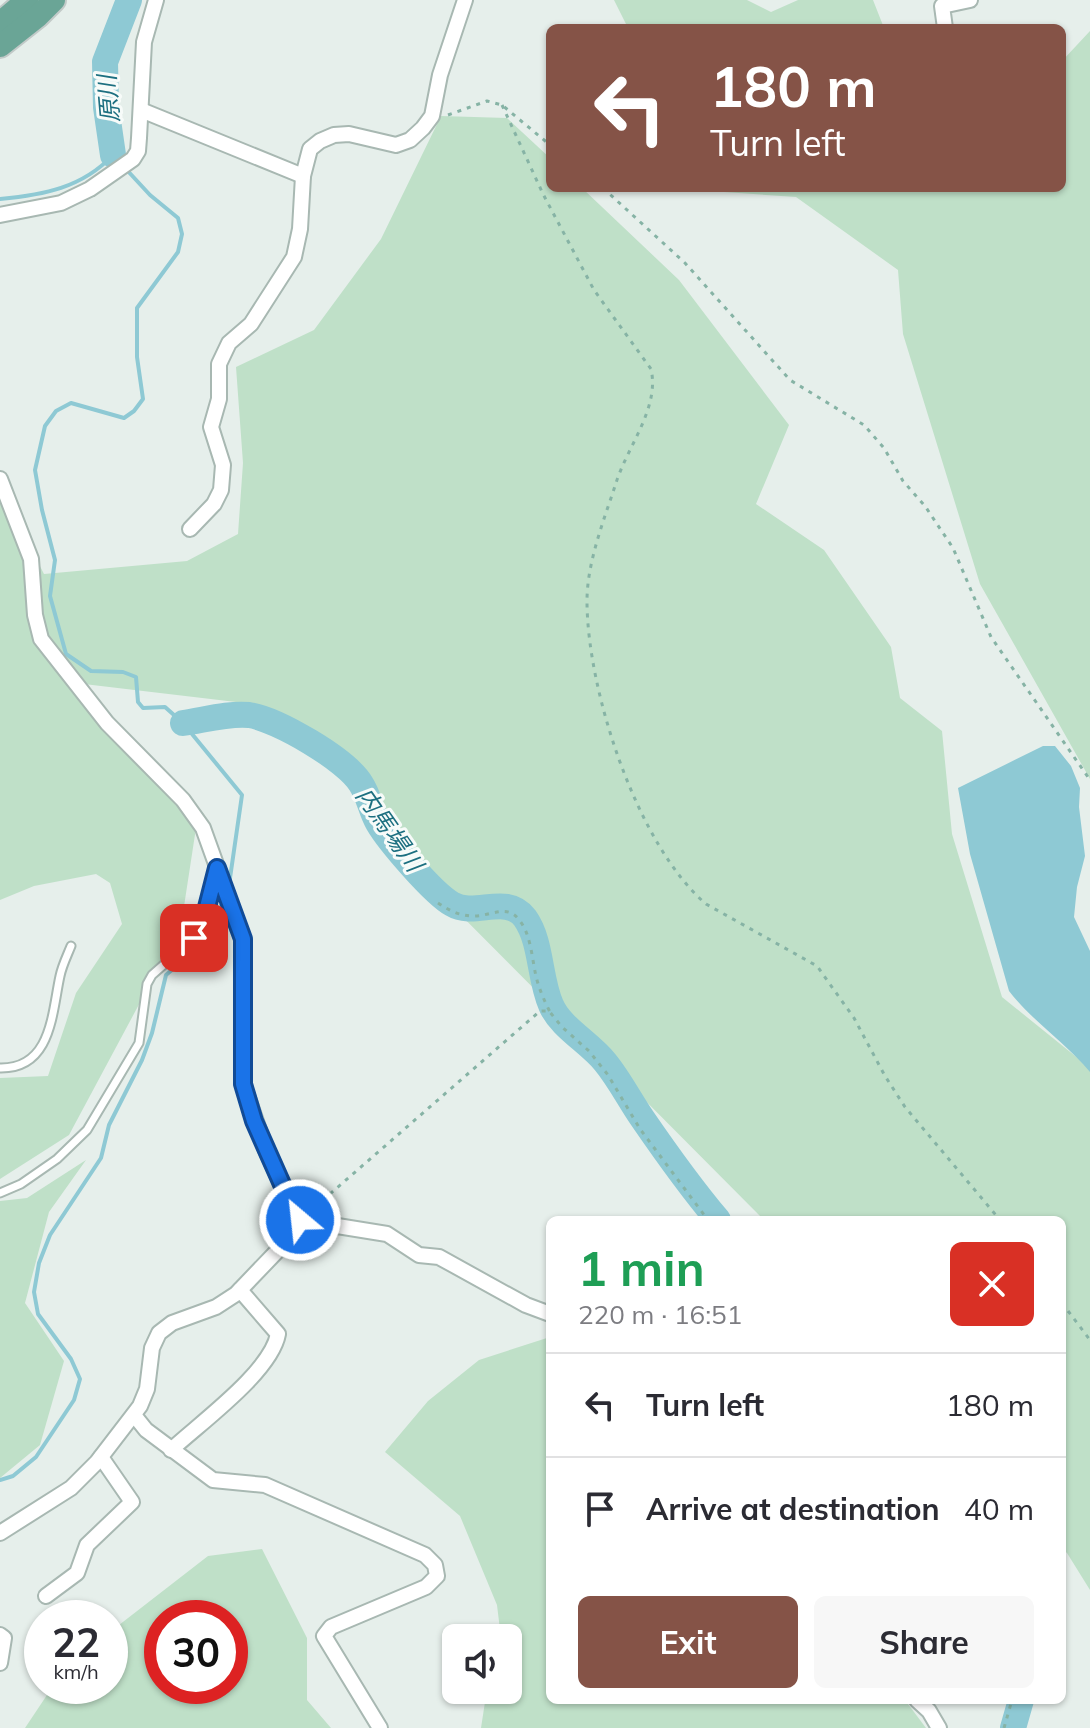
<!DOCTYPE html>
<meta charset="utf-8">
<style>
:root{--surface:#fff;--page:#f7f7f7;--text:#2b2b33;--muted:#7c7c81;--line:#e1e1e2;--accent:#855347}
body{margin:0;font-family:Mulish,"Noto Sans JP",sans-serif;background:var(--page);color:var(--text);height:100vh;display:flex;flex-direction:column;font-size:30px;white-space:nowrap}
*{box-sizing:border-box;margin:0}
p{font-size:26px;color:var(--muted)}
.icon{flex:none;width:44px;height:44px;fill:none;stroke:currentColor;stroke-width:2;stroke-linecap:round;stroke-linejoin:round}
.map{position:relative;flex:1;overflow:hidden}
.side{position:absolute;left:546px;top:1216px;width:520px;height:488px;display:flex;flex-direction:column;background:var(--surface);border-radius:12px;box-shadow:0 2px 6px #0004}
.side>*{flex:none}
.banner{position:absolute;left:546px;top:24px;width:520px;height:168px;border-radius:12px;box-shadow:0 2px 6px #0004;background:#855347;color:#fff;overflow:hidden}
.fabs{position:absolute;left:442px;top:1624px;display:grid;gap:16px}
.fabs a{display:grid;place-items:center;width:80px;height:80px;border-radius:12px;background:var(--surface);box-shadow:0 2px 6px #0004;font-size:40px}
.speed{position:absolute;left:24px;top:1600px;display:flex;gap:16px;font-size:40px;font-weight:700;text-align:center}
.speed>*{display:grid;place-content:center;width:104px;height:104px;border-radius:50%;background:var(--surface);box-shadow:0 2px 6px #0004;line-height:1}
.speed small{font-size:20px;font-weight:400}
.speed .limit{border:12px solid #d22;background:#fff;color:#111}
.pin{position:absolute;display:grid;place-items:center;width:68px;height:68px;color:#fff;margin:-34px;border-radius:16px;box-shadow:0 4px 12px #0006}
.me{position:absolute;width:88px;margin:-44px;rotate:332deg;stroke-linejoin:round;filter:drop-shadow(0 0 6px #0008)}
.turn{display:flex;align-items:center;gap:28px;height:168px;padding:0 32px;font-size:36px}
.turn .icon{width:104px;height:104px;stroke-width:2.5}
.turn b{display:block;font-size:56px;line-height:68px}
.round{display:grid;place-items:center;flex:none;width:84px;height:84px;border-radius:12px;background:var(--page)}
.summary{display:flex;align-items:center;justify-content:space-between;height:136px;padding:0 32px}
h1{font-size:48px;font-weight:700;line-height:60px;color:#1e9e55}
.action{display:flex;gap:16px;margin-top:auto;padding:16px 32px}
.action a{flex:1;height:92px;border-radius:12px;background:var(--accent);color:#fff;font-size:32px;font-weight:700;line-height:92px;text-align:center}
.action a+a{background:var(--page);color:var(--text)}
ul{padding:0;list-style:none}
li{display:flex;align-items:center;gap:24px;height:104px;padding:0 32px;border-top:2px solid var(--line)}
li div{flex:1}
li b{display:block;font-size:30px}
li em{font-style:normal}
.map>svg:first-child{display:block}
.green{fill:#bfe0c8;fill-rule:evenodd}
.water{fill:#8ec9d4}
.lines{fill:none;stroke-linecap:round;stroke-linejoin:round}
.stream{stroke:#8ec9d4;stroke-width:4}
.river{stroke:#8ec9d4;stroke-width:26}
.lane-casing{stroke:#a8b8b2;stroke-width:11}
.street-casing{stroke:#a8b8b2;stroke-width:18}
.primary-casing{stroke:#c2cac8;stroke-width:26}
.path{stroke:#86b3a5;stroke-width:3;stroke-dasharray:4 6;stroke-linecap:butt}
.lane{stroke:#fff;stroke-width:7}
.street{stroke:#fff;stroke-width:14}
.primary{stroke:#6aa596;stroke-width:22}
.route-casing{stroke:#114b97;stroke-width:20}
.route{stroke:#1a73e8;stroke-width:14}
.labels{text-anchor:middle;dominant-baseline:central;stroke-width:6;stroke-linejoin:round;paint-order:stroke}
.water-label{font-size:24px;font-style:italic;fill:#1c6f80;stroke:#f7fbf9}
</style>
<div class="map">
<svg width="1090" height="1728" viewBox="0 0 1090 1728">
<rect width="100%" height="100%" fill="#e6efeb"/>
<g class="green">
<polygon points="614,0 747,0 771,12 798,0 873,0 884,28 628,28"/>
<polygon points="1090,31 1090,779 980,584 903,334 898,270 796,197 724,192 722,188 1062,188 1062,61"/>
<polygon points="441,116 507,118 550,158 550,188 582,188 679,280 789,425 756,504 824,550 891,647 900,698 942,731 952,834 1002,997 1090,1068 1090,1590 1067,1553 1062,1549 1062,1220 764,1220 416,870 371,798 340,767 236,702 67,682 196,828 181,926 69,1135 0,1179 0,1078 48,1076 76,993 122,924 110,883 96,874 34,886 0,900 0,488 44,574 187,561 238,534 243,463 236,367 314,330 381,239"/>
<polygon points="86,1160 49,1212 25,1303 64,1361 40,1445 0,1478 0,1201 27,1198"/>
<polygon points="550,1337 550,1700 905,1700 926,1728 481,1728 485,1702 490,1690 508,1690 508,1638 501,1638 497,1605 460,1516 385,1452 428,1401 479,1360"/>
<path d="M262,1549l45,89v62l24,28h-306l28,-42h57v-54l98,-76zM230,1618v68h-68v-68z"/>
</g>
<path class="water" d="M1043,746h12l16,20 9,22 -1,19 6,49 -8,31 -3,30 16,34v121c-25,-30 -58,-51 -81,-81l-39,-137 -12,-66z"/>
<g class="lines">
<g class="stream">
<path d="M0,199c43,-4 82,-11 113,-44l37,40 28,23 4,16 -4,18 -41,56v49l6,42 -9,12 -10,7 -53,-15 -15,8 -11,15 -10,44 7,40 13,50 -5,36 16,58 25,17 32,1 13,5 2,25 5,6 22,-1 18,16 59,72 -13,90"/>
<polyline points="0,1480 13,1476 36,1457 74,1400 80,1379 71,1359 38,1314 34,1292 39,1263 50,1235 101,1158 109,1125 142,1060 152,1033 166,975 201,945 212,927 224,897"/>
</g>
<g class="river">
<polyline points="113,155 106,107 105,62 129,0"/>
<path d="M183,723c21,-3 45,-10 66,-8 28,4 98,45 112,69 8,12 10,27 17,39 11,19 56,71 74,81 23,14 54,-11 73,14 17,24 14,60 26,87 9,22 39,38 54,57 14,17 24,37 37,56 24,35 49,70 76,102"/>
<polyline points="1013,1728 1021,1700"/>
</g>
<g class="lane-casing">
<g id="lane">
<path d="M0,1068c52,1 52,-56 60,-92 2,-10 7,-20 11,-30"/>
<polyline points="0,1193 21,1184 57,1159 87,1130 139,1043 147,984 152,975 194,938 204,919 216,874"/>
</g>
</g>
<g class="street-casing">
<g id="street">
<polyline points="945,28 942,6 970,0"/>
<polyline points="141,110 303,176"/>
<polyline points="0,215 61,203 90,189 133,159 138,151 139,138 144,42 156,0"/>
<polyline points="0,479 31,559 35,615 41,639 107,723 183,800 203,828 243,939 243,1084 266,1150 293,1209 292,1230 282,1246 236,1294 216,1307 172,1323 159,1333 152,1348 147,1389 140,1406 97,1462 71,1488 0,1533"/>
<polyline points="190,529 214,504 221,490 223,465 211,427 219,399 219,364 229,343 251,324 294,257 300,229 303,176 310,149 320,141 334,135 349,134 396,145 410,140 423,128 432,116 440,75 465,0"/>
<polyline points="294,1219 387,1234 419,1255 439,1257 526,1305 550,1314"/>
<polyline points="134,1415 146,1430 213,1480 265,1485 425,1555 435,1565 437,1576 426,1587 331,1627 324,1636 380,1728"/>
<path d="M171,1450c29,-27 100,-78 107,-116l-38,-44"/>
<polyline points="46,1596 77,1573 87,1545 132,1502 101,1457"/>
<polyline points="0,1635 4,1638 0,1663"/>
<polyline points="917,1700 929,1711 939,1728"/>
</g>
</g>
<g class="primary-casing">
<g id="primary">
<polyline points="0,23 27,0"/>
<polyline points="0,46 38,16 54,0"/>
</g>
</g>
<g class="path">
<path d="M502,105l41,89 51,96 57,79c9,39 -24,78 -35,114 -12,37 -29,79 -29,118 0,89 50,244 119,303l111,62 37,52 31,58 20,31 95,113"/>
<polyline points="448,115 487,101 502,105 550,145"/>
<polyline points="603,188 685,263 790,380 864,425 884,448 903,481 925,506 953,548 991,637 1090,780"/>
<path d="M438,903c12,8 22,13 36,13 17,0 34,-13 46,5 11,14 12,38 16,55 3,13 8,24 14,36"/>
<polyline points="315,1207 540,1011 549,1011 562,1027 589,1051 608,1075 640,1129 708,1220"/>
<polyline points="1062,1303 1090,1340"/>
<polyline points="1004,1728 1012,1700"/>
</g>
<use href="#lane" class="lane"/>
<use href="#street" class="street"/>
<use href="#primary" class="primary"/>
</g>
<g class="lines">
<g class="route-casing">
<polyline id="route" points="194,938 204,919 217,868 243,939 243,1084 254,1121 293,1209 294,1219 300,1220"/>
</g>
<use href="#route" class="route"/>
</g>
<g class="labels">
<g class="water-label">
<text transform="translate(108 99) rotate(-95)">原川</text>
<text transform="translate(390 829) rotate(55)">内馬場川</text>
</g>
</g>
</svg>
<div class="fabs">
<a><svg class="icon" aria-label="sound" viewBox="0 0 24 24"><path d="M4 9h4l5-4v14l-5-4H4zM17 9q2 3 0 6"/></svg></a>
</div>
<div class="speed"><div>22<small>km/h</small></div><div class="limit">30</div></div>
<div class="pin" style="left:194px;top:938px;background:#d93025"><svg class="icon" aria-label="arrive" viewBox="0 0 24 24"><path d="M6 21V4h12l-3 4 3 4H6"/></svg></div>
<svg class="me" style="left:300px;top:1220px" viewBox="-20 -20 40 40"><circle r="17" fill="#1a73e8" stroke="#fff" stroke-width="3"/><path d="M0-11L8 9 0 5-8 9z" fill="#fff"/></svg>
<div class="banner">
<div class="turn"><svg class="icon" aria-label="left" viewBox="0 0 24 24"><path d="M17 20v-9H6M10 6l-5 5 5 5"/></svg><div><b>180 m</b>Turn left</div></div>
</div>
<section class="side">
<div class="summary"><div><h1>1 min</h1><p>220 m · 16:51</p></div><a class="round" style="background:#d93025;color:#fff"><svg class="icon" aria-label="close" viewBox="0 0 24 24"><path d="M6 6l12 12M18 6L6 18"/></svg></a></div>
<ul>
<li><svg class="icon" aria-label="left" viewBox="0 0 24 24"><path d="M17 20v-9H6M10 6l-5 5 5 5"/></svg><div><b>Turn left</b></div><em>180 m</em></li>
<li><svg class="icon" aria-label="arrive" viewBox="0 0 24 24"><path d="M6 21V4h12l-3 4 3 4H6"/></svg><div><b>Arrive at destination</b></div><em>40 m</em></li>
</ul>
<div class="action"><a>Exit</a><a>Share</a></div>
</section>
</div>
